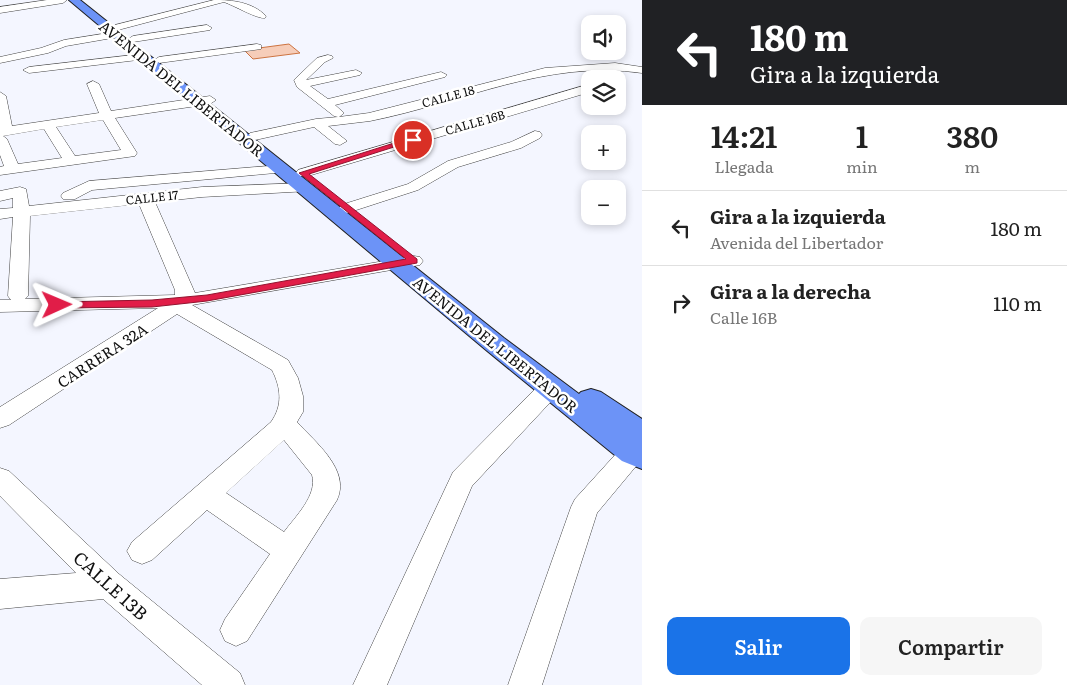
<!DOCTYPE html>
<html lang="es">
<meta charset="utf-8">
<style>
:root{--surface:#fff;--page:#f6f6f6;--text:#222;--muted:#767676;--line:#e0e0e0;--accent:#1a73e8}
body{margin:0;font-family:Literata,serif;background:var(--page);color:var(--text);height:100vh;display:flex;flex-direction:column;font-size:19px;white-space:nowrap}
*{box-sizing:border-box;margin:0}
p{font-size:16px;color:var(--muted)}
.icon{flex:none;width:28px;height:28px;fill:none;stroke:currentColor;stroke-width:2;stroke-linecap:round;stroke-linejoin:round}
.map{position:relative;flex:1;overflow:hidden}
.drawer{display:flex;flex-direction:column;background:var(--surface);width:425px}
.drawer>*{flex:none}
.hud{background:#202124;color:#fff;overflow:hidden}
.buttons{position:absolute;left:581px;top:15px;display:grid;gap:10px}
.buttons a{display:grid;place-items:center;width:45px;height:45px;border-radius:10px;background:var(--surface);box-shadow:0 2px 8px #0003;font-size:25px}
.pin{position:absolute;display:grid;place-items:center;width:42px;height:42px;color:#fff;margin:-21px;border:2px solid #fff;border-radius:50%;box-shadow:0 1px 5px #0007}
.me{position:absolute;width:55px;margin:-28px;rotate:89deg;stroke-linejoin:round;filter:drop-shadow(0 0 4px #0008)}
.turn{display:flex;align-items:center;gap:18px;height:105px;padding:0 25px;font-size:22px}
.turn .icon{width:65px;height:65px;stroke-width:2.5}
.turn b{display:block;font-size:35px;line-height:42px}
.eta{display:flex;justify-content:space-evenly;align-items:center;height:85px;text-align:center}
.eta b{font-size:30px;font-weight:600;line-height:35px}
.button{display:flex;gap:10px;margin-top:auto;padding:10px 25px}
.button a{flex:1;height:58px;border-radius:10px;background:var(--accent);color:#fff;font-size:20px;font-weight:600;line-height:58px;text-align:center}
.button a+a{background:var(--page);color:var(--text)}
ul{padding:0;list-style:none}
li{display:flex;align-items:center;gap:15px;height:75px;padding:0 25px;border-top:1px solid var(--line)}
li div{flex:1}
li b{display:block;font-size:19px}
li em{font-style:normal}
main{display:flex;flex:1;min-height:0}
.map>svg:first-child{display:block}
.water{fill:#f6cdb9;stroke:#cd7340}
.lines{fill:none;stroke-linecap:round;stroke-linejoin:round}
.minor-casing{stroke:#434343;stroke-width:1}
.major-casing{stroke:#212121;stroke-width:2}
.minor{fill:#fff;fill-rule:evenodd}
.major{fill:#6c93f7;fill-rule:evenodd}
.route{fill:#e11d48;stroke:#92132f}
.labels{text-anchor:middle;dominant-baseline:central;stroke-width:5;stroke-linejoin:round;paint-order:stroke}
.far-street-label{font-size:12px;fill:#101010;stroke:#fff}
.street-label{font-size:15px;fill:#101010;stroke:#fff}
.near-street-label{font-size:18px;fill:#101010;stroke:#fff}
</style>
<main>
<div class="map">
<svg width="642" height="685" viewBox="0 0 642 685">
<rect width="100%" height="100%" fill="#f4f6ff"/>
<polygon class="water" points="289,44 300,53 253,59 244,50"/>
<g class="lines">
<g class="minor-casing">
<g id="minor">
<polygon points="47,0 67,0 63,3 0,13 0,7"/>
<path d="M214,0c19,0 38,2 52,16l-1,2c-8,1 -30,-12 -41,-16l-106,28 -5,-3 2,-2z"/>
<polygon points="207,25 212,28 210,30 133,42 128,39 133,36"/>
<polygon points="115,32 120,35 118,37 66,46 48,53 0,63 0,57 41,48 64,40"/>
<polygon points="257,44 261,45 261,49 159,63 154,60 159,57"/>
<polygon points="142,54 147,57 146,59 29,73 23,70 29,67"/>
<path d="M328,55l4,1 1,2 -8,4 -19,18 50,-10 6,3 -2,2 -50,11 18,13 113,-27 6,3 -2,2 -110,28 9,8 -5,4 30,-4 176,-45 70,-5 27,4v6c-96,-14 -180,30 -272,48 -14,2 -28,3 -42,5l19,15 -7,4 -5,-1 -21,-17 -59,13 -5,-1 -2,-3 2,-3 66,-14 22,-2 -4,-1 -37,-29 -3,-7 23,-22z"/>
<path d="M93,81l6,3 12,27 99,-15 6,4 -6,4 -95,14 22,35 -2,3 -135,19v-8l4,-1 -4,-11v-63l6,4 6,30 87,-13 -12,-29zM103,120l18,30 -46,6 -19,-29zM44,129l18,29 -44,6 -11,-25 -4,-3z"/>
<polygon points="590,84 590,92 308,176 298,176 296,173 298,170"/>
<polygon points="535,131 540,132 542,135 540,138 521,148 458,167 418,190 347,213 341,211 339,208 341,205 408,184 448,161 511,142"/>
<polygon points="281,165 286,166 288,169 286,172 92,190 75,199 63,199 61,196 63,193 89,181"/>
<path d="M304,183l5,2 3,3 -3,3 -107,6 -47,5 40,91 219,-37 6,1 3,4 -3,4 -6,1 -222,39 96,55 10,18 5,18v16l-6,10c18,20 54,48 40,78l-90,141 -11,5 -11,-5 -5,-11 5,-11 45,-65 -63,-44 -55,50 -10,4 -10,-4 -5,-9 5,-9 139,-120c12,-17 10,-34 1,-52l-95,-56 -168,111 -9,3v-21l158,-99 -158,4v-12h11l-3,-4 5,-79 -13,2v-10l13,-1v-10l-13,3v-10l20,-4 6,2 3,17 173,-19zM139,204l36,86v5l-150,4 3,-3 2,-80zM284,440l28,35c6,20 -17,42 -28,57l-58,-39z"/>
<polygon points="550,380 558,382 561,388 558,394 472,486 387,685 353,685 453,472 542,382"/>
<polygon points="633,442 642,445 642,459 597,513 542,685 508,685 571,507 575,499 624,445"/>
<polygon points="0,468 9,471 119,574 240,673 245,685 202,685 103,599 0,609 0,579 76,573 0,496"/>
</g>
</g>
<g class="major-casing">
<polygon id="major" points="69,0 80,0 504,338 579,394 581,392 591,389 601,392 642,419 642,469 622,461 486,350"/>
</g>
<use href="#minor" class="minor"/>
<use href="#major" class="major"/>
</g>
<polygon class="route" points="410,138 416,140 309,174 417,259 417,263 207,301 152,307 57,308 52,305 57,302 152,300 207,295 406,259 299,173"/>
<g class="labels">
<g class="far-street-label">
<text transform="translate(448 96) rotate(-15)">CALLE 18</text>
<text transform="translate(475 122) rotate(-16)">CALLE 16B</text>
<text transform="translate(152 197) rotate(-6)">CALLE 17</text>
</g>
<g class="street-label">
<text transform="translate(182 88) rotate(39)">AVENIDA DEL LIBERTADOR</text>
<text transform="translate(496 344) rotate(39)">AVENIDA DEL LIBERTADOR</text>
<text transform="translate(102 355) rotate(-33)">CARRERA 32A</text>
</g>
<g class="near-street-label">
<text transform="translate(111 585) rotate(42)">CALLE 13B</text>
</g>
</g>
</svg>
<div class="buttons">
<a><svg class="icon" aria-label="sound" viewBox="0 0 24 24"><path d="M4 9h4l5-4v14l-5-4H4zM17 9q2 3 0 6"/></svg></a>
<a><svg class="icon" aria-label="layers" viewBox="0 0 24 24"><path d="M12 4l9 5-9 5-9-5zM3 14l9 5 9-5"/></svg></a>
<a>+</a>
<a>−</a>
</div>
<div class="pin" style="left:413px;top:140px;background:#d93025"><svg class="icon" aria-label="arrive" viewBox="0 0 24 24"><path d="M6 21V4h12l-3 4 3 4H6"/></svg></div>
<svg class="me" style="left:57px;top:305px" viewBox="-20 -20 40 40"><path d="M0-17L14 15 0 8-14 15z" fill="#e11d48" stroke="#fff" stroke-width="4"/></svg>
</div>
<section class="drawer">
<div class="hud">
<div class="turn"><svg class="icon" aria-label="left" viewBox="0 0 24 24"><path d="M17 20v-9H6M10 6l-5 5 5 5"/></svg><div><b>180 m</b>Gira a la izquierda</div></div>
</div>
<div class="eta">
<div><b>14:21</b><p>Llegada</p></div>
<div><b>1</b><p>min</p></div>
<div><b>380</b><p>m</p></div>
</div>
<ul>
<li><svg class="icon" aria-label="left" viewBox="0 0 24 24"><path d="M17 20v-9H6M10 6l-5 5 5 5"/></svg><div><b>Gira a la izquierda</b><p>Avenida del Libertador</p></div><em>180 m</em></li>
<li><svg class="icon" aria-label="right" viewBox="0 0 24 24"><path d="M7 20v-9h11M14 6l5 5-5 5"/></svg><div><b>Gira a la derecha</b><p>Calle 16B</p></div><em>110 m</em></li>
</ul>
<div class="button"><a>Salir</a><a>Compartir</a></div>
</section>
</main>
